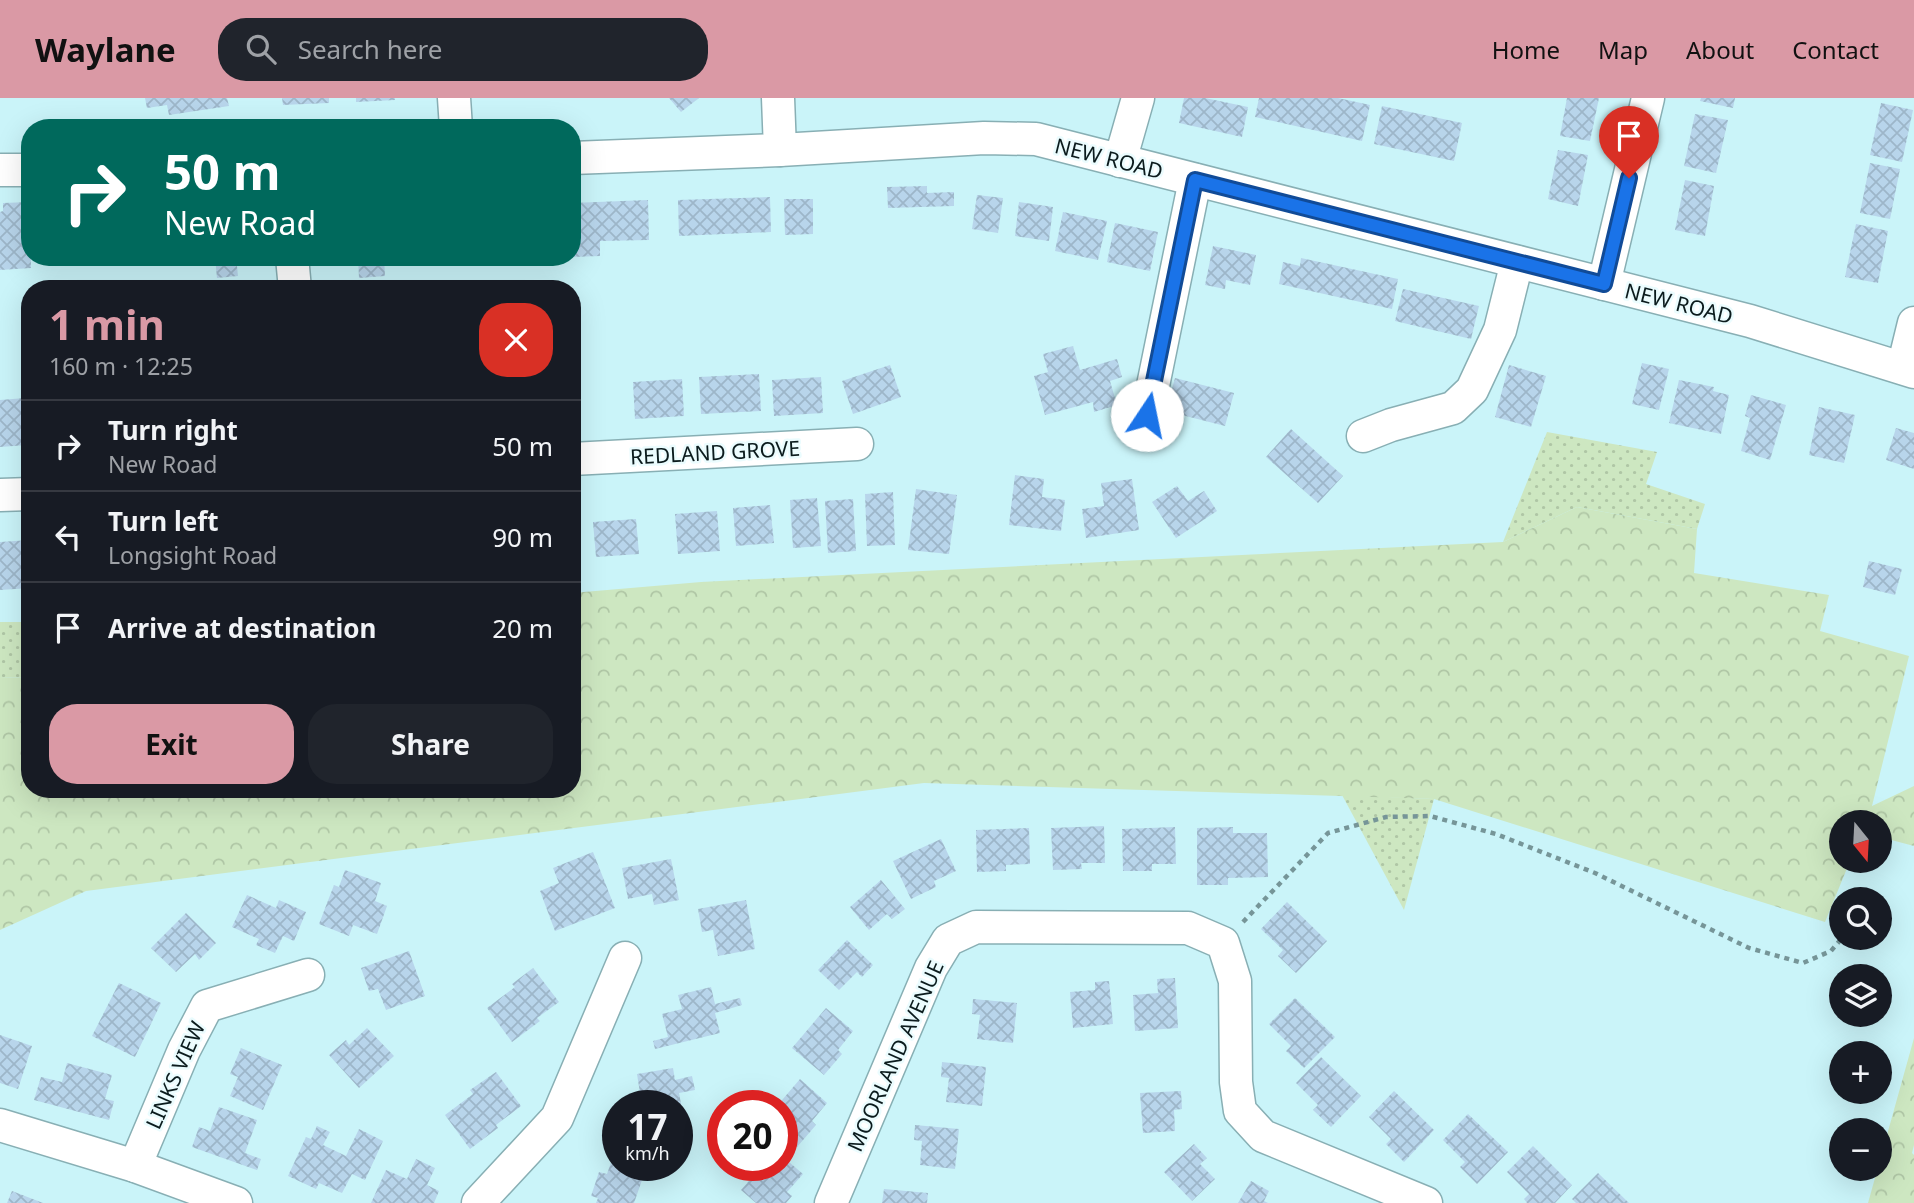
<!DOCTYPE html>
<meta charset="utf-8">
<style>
:root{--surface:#171b24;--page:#20242c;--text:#f1f3f6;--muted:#9ea1a6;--line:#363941;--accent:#da99a5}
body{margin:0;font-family:"Noto Sans",sans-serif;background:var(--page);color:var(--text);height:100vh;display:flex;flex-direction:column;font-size:26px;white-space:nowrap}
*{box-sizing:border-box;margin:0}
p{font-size:23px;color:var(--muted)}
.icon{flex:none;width:38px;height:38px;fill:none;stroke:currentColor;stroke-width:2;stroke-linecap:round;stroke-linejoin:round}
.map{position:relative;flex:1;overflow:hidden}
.panel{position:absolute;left:21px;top:182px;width:560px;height:518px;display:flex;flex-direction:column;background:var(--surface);border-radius:28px;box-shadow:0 7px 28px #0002}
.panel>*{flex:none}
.hud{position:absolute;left:21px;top:21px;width:560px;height:147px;border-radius:28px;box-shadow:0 7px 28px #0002;background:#00695c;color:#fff;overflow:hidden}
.needle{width:46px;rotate:162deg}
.buttons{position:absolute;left:1829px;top:712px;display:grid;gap:14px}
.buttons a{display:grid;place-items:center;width:63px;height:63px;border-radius:50%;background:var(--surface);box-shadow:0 7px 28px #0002;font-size:35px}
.speed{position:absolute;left:602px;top:992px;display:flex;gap:14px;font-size:35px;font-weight:700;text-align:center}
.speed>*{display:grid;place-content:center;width:91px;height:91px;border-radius:50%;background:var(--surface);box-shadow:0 7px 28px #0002;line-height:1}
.speed small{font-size:18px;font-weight:400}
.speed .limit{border:10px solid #d22;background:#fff;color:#111}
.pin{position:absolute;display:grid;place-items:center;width:60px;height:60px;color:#fff;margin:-72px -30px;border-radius:50% 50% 50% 0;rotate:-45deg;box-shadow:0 0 7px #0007}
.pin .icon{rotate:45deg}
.me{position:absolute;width:77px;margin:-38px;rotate:11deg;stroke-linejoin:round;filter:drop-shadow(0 0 5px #0008)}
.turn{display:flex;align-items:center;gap:24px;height:147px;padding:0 28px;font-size:32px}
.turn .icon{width:91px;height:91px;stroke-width:2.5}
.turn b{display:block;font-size:49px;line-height:60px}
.round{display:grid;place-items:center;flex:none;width:74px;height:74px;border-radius:28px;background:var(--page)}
.headline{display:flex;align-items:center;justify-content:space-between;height:119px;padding:0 28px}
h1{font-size:42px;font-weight:700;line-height:52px;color:var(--accent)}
.action{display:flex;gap:14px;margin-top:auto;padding:14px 28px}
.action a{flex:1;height:80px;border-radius:28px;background:var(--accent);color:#111;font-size:28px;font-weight:700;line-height:80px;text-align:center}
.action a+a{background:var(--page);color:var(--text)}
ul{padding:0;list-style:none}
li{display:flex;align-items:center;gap:21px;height:91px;padding:0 28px;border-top:2px solid var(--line)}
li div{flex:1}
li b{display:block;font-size:26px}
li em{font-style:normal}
header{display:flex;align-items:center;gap:42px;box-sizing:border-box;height:98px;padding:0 35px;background:var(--accent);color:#111}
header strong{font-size:33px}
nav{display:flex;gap:38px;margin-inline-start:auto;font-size:24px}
.search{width:490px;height:63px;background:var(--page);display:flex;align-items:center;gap:18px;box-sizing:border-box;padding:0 24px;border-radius:28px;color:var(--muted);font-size:26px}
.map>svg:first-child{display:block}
.grass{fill:url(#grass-dots)}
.forest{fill:url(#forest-crowns)}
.building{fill:url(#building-cross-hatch)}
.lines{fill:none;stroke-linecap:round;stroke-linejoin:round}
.minor-casing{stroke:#88afb4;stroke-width:35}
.path{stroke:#769598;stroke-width:4.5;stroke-dasharray:5 5;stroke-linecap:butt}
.minor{stroke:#fff;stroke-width:32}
.route-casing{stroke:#114b97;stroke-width:18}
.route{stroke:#1a73e8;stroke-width:12}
.labels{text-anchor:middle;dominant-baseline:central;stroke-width:5;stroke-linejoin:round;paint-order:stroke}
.street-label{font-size:21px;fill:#0b1b1d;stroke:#ebfcfe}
</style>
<header>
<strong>Waylane</strong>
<div class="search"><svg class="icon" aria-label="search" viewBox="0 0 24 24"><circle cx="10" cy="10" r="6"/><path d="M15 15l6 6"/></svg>Search here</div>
<nav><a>Home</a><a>Map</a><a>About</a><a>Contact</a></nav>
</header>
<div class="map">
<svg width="1914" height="1105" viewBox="0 0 1914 1105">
<defs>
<pattern id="grass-dots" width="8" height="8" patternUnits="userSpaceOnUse" patternTransform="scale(1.75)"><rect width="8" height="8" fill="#cde7c1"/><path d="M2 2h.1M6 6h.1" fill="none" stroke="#afc6a5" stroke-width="1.8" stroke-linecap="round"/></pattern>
<pattern id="forest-crowns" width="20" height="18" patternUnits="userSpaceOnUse" patternTransform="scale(1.75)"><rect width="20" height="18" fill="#cde7c1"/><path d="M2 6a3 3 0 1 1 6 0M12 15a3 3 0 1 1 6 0" fill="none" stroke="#afc6a5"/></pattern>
<pattern id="building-cross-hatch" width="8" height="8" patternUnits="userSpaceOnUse" patternTransform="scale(1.75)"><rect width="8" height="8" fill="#b8d5eb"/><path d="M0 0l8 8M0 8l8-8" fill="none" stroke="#9db6c9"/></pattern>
</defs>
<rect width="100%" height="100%" fill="#caf4f9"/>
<g class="grass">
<polygon points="1547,334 1657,354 1646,386 1705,406 1697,431 1577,409 1503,444"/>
<polygon points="0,524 30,524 30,579 0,580"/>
<polygon points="1342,697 1434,701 1404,812"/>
</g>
<g class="forest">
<polygon points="1577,409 1697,431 1694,475 1829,497 1820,533 1909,558 1872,708 1914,688 1914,748 1880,739 1880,724 1841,724 1841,763 1850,763 1825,824 1434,701 924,685 86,793 0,832 0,580 30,579 30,691 572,691 572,495 701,484 1503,444"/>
<polygon points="1914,940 1914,1047 1912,1055 1914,1057 1914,1105 1868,1105"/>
</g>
<g class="building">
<polygon points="145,0 227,0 229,8 169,17 167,7 147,10"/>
<polygon points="282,0 329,0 329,5 283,7"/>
<polygon points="356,0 395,0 395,2 356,4"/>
<polygon points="669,0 699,0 681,14"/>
<polygon points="1184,0 1205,0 1248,9 1242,39 1179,25"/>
<polygon points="1259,0 1338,0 1370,7 1362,43 1255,19"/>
<polygon points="1567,0 1599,0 1590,43 1560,38"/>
<polygon points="1701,0 1735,0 1733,10 1700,3"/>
<polygon points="1881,5 1913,12 1902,64 1870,57"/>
<polygon points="1382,8 1462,25 1454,63 1374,46"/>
<polygon points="1695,16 1728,22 1716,75 1684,68"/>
<polygon points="1558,52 1588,57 1578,108 1548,101"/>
<polygon points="1870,65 1900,71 1890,121 1860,115"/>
<polygon points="1685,82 1714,88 1705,138 1675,132"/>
<polygon points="927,88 927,95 954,94 954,108 888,110 887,89"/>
<polygon points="977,97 1003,100 998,135 972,131"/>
<polygon points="770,99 771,134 679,138 678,102"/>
<polygon points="784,101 813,101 813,136 785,137"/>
<polygon points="648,102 649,142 600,143 600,158 572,159 572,105"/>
<polygon points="30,104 31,170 0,172 0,114 3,113 3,105"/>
<polygon points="1019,104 1053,109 1049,143 1015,138"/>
<polygon points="1063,114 1107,123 1098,162 1055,153"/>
<polygon points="1115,125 1158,134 1150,173 1107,164"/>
<polygon points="1856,126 1888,133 1878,185 1845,179"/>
<polygon points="1213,148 1256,157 1250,187 1226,182 1225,191 1205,187"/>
<polygon points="124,159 148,159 149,167 124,167"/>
<polygon points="215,159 236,159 238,178 217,180"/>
<polygon points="358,159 384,159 385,178 359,180"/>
<polygon points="1301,160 1398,181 1392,211 1279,186 1283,164 1300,168"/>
<polygon points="1403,191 1479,208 1471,241 1395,223"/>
<polygon points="1073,248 1080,272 1117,261 1122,279 1110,283 1117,307 1094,314 1093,304 1045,317 1034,278 1048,274 1043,256"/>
<polygon points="1642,265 1669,271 1659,312 1632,306"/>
<polygon points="890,267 901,299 853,316 842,283"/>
<polygon points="1509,267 1546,278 1531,329 1495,319"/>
<polygon points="759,276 761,313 701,316 699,279"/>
<polygon points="821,279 823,315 774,318 772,282"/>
<polygon points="1175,280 1234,295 1225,328 1166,313"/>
<polygon points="682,281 684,318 635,321 633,284"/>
<polygon points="1679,282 1714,289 1713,293 1729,297 1721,336 1669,325"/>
<polygon points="1751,297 1786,307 1770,362 1741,353 1750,320 1745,318"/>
<polygon points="25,300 27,347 0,349 0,302"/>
<polygon points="1819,309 1855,317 1844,365 1809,357"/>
<polygon points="1896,330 1914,335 1914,371 1886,362"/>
<polygon points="1291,331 1343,378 1318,405 1266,359"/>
<polygon points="1015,377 1044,381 1042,399 1065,402 1061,433 1009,427"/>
<polygon points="1132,381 1139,432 1086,440 1082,411 1104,408 1101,385"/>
<polygon points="1177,388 1188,403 1204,393 1217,413 1176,440 1152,404"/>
<polygon points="916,391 957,397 949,456 908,452"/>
<polygon points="893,394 895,447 867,448 865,396"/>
<polygon points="817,400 821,448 793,450 790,402"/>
<polygon points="853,401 856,453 828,455 825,403"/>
<polygon points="770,407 774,445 736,448 733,410"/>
<polygon points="717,413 720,453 678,456 675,416"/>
<polygon points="636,421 639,456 596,459 593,424"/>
<polygon points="572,424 577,424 579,457 572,458"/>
<polygon points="30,442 30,490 0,492 0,444"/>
<polygon points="1869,463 1902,471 1895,497 1863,489"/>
<polygon points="1104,728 1105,765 1081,765 1082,771 1053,772 1051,730"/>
<polygon points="1175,729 1176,766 1152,766 1152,773 1123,773 1122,731"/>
<polygon points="1233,729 1233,735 1267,735 1268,779 1228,780 1228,787 1197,787 1197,730"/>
<polygon points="1029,730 1030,766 1006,767 1006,773 977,774 976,732"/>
<polygon points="941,741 956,773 934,783 936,789 911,801 893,763"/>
<polygon points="593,754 615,810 555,833 540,793 559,785 553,770"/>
<polygon points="671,761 679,802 654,807 652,796 628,801 622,770"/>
<polygon points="345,772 381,785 375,803 387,808 377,836 353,827 349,838 319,826 334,787 339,789"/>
<polygon points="881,782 905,811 892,821 887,816 869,832 850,809"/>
<polygon points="247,797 276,810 279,802 306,814 294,843 283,838 275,855 256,847 259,841 232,829"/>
<polygon points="746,802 755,851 718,858 713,832 702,834 698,811"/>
<polygon points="1287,804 1327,843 1296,875 1278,858 1283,852 1261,831"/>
<polygon points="186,815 216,845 199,862 195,856 176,874 151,850"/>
<polygon points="847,842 873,867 862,879 857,874 839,892 818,872"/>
<polygon points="409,853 425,898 386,912 378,891 369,893 361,870"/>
<polygon points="533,870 559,904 537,920 540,923 512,944 487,910 515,889 512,886"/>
<polygon points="1175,880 1178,930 1135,933 1133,897 1158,895 1157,881"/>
<polygon points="1109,883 1113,926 1073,930 1070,894 1095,892 1095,884"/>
<polygon points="119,885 161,905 135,959 92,938"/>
<polygon points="711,889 715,906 740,900 742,907 715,915 720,935 655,951 653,943 668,939 662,916 682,911 678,897"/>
<polygon points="1295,900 1335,939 1304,970 1286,953 1291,948 1269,926"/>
<polygon points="973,901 1017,905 1013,945 977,941 980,917 972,916"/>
<polygon points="826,910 853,933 838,952 842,956 824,977 792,950"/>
<polygon points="367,930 394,958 359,990 329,957 346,942 349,947"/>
<polygon points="0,937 32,948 18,991 0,985"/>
<polygon points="241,950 282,967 263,1012 230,998 238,979 230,976"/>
<polygon points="1321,959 1361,998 1331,1029 1313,1012 1318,1007 1296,985"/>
<polygon points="942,964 986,969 982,1008 946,1004 949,980 941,979"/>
<polygon points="67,965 112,977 105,1001 114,1003 109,1022 34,1002 41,979 62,984"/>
<polygon points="673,970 675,982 692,978 695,992 679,995 683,1016 677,1017 677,1008 629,1008 627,997 640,995 637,976"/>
<polygon points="496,974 521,1008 496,1027 498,1030 470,1051 445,1017 473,996 470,992"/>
<polygon points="800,981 827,1005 812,1023 816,1027 797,1049 782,1036 782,1008 777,1008"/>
<polygon points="1181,993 1182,1011 1174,1012 1175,1033 1143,1035 1140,995"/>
<polygon points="1394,993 1434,1032 1404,1064 1386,1046 1391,1041 1369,1019"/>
<polygon points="219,1009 257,1022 245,1055 261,1061 257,1072 192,1049 199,1029 210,1033"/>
<polygon points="1468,1016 1508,1054 1477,1086 1460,1069 1465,1064 1443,1042"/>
<polygon points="915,1027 959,1031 955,1071 920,1067 922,1043 914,1042"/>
<polygon points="317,1028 330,1034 323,1047 346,1058 359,1031 383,1043 365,1082 352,1076 342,1095 319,1085 316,1091 288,1078 306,1039 311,1041"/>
<polygon points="1194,1046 1207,1060 1200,1066 1215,1081 1192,1103 1164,1074"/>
<polygon points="1533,1048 1572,1087 1555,1105 1527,1105 1524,1101 1529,1096 1507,1074"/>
<polygon points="615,1053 618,1054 618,1068 647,1068 634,1105 596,1105 598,1100 591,1098 599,1074 607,1076"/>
<polygon points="782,1058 803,1076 787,1094 792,1098 786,1105 756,1105 741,1092 762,1068 782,1068"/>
<polygon points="416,1061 435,1070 427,1087 439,1093 434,1105 371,1105 386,1072 407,1081"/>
<polygon points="1598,1075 1629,1105 1576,1105 1572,1101"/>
<polygon points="1251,1083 1269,1093 1264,1103 1268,1105 1238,1105"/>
<polygon points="884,1091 928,1095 927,1105 882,1105"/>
<polygon points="12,1093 43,1105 7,1105"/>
</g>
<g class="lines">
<g class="minor-casing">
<g id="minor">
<polyline points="454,0 456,30"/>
<polyline points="778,0 780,52"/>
<polyline points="572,60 780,52 984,40 1036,41 1750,223 1914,274"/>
<polyline points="1120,63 1138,0"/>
<polyline points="0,72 30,72"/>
<polyline points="292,159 295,191"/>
<polyline points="1604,186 1648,0"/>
<polyline points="1903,270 1914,225"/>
<polyline points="1147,317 1195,82"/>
<polyline points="1363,338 1391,327 1453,310 1472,292 1500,232 1517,164"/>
<polyline points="572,361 857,346"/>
<polyline points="0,397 30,396"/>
<polyline points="0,1027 135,1068 236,1105"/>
<polyline points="135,1068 184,952 207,908 308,877"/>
<polyline points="478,1105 557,1020 625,860"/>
<polyline points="831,1105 931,870 948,842 976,829 1188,830 1223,845 1235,883 1236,984 1240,1013 1263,1038 1426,1105"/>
</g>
</g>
<polyline class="path" points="1243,824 1328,735 1386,719 1430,718 1496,736 1595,775 1749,850 1803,865 1831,853 1842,840"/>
<use href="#minor" class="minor"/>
</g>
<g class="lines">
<g class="route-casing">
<polyline id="route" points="1147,317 1195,82 1604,186 1629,80"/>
</g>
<use href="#route" class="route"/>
</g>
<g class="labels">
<g class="street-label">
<text transform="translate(1109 60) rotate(14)">NEW ROAD</text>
<text transform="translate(1679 205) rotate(14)">NEW ROAD</text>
<text transform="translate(715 354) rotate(-3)">REDLAND GROVE</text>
<text transform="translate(895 958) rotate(-66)">MOORLAND AVENUE</text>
<text transform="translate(175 977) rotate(-66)">LINKS VIEW</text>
</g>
</g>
</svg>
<div class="buttons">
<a><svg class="needle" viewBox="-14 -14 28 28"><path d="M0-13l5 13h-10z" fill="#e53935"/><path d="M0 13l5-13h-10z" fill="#9ea1a6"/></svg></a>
<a><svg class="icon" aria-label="search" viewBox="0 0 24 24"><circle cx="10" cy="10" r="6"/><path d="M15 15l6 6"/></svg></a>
<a><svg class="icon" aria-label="layers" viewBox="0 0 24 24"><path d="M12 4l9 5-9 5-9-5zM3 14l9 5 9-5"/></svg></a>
<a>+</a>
<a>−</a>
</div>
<div class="speed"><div>17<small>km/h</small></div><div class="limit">20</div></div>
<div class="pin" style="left:1629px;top:80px;background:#d93025"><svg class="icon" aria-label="arrive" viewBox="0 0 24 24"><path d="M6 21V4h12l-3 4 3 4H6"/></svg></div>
<svg class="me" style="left:1147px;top:317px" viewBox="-20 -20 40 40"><circle r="19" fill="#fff"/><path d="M0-13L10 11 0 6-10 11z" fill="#1a73e8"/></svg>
<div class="hud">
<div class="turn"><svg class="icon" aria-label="right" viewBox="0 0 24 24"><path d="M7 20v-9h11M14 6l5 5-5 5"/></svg><div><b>50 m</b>New Road</div></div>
</div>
<section class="panel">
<div class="headline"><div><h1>1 min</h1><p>160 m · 12:25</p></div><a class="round" style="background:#d93025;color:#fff"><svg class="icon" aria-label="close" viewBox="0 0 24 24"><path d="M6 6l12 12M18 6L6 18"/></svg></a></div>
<ul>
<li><svg class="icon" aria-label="right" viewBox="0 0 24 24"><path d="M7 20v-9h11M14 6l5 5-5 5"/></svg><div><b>Turn right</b><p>New Road</p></div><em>50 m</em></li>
<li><svg class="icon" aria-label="left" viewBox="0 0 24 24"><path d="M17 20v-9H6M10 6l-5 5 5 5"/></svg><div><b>Turn left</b><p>Longsight Road</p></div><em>90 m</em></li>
<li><svg class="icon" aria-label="arrive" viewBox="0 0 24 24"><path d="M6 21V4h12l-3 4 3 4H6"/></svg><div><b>Arrive at destination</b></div><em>20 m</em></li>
</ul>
<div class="action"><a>Exit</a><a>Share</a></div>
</section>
</div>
